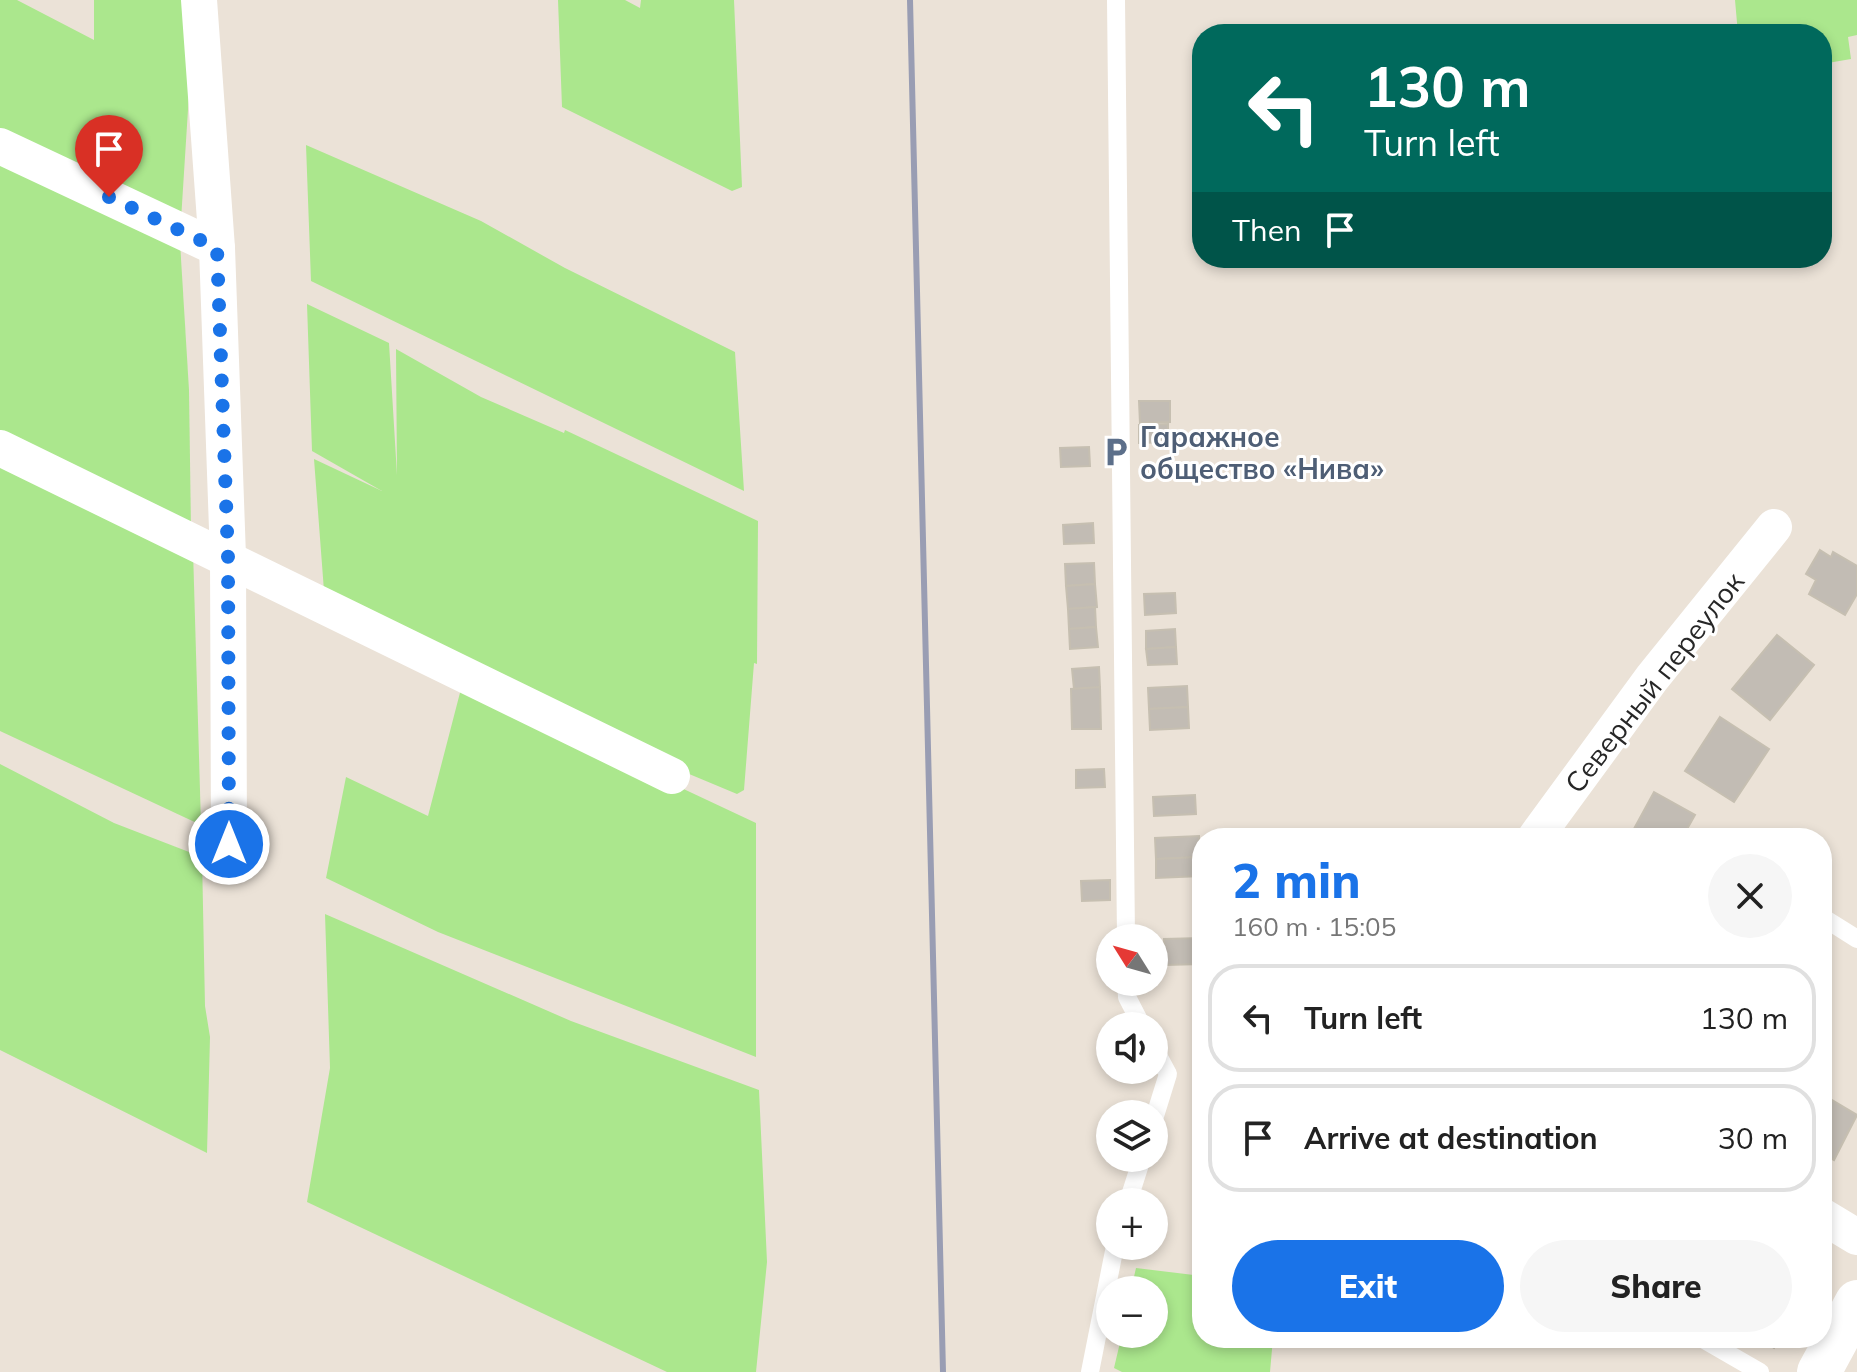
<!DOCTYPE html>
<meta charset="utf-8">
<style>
:root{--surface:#fff;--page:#f6f6f6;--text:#222;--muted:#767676;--line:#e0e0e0;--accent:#1a73e8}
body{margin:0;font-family:Mulish,sans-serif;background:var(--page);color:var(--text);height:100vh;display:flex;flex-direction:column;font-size:30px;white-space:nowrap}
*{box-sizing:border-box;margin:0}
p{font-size:26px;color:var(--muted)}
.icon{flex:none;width:44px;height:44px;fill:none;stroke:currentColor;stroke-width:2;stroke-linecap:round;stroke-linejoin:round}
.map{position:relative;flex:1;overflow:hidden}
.panel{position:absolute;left:1192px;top:828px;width:640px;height:520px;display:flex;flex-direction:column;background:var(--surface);border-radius:32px;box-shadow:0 4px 12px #0003}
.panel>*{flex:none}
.top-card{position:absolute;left:1192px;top:24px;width:640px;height:244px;border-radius:32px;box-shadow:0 4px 12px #0003;background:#00695c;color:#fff;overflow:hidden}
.needle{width:52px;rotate:307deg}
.buttons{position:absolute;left:1096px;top:924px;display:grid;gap:16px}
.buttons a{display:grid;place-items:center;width:72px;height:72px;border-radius:50%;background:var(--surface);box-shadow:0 4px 12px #0003;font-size:40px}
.pin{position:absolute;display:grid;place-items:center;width:68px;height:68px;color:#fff;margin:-82px -34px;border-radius:50% 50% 50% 0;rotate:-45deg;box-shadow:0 0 8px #0007}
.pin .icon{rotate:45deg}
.me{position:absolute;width:88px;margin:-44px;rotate:0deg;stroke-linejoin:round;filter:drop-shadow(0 0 6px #0008)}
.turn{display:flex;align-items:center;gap:28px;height:168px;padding:0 40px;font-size:36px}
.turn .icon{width:104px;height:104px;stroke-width:2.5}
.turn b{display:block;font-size:56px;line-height:68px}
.then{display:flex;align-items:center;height:76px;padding:0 40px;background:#0003;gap:16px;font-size:30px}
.round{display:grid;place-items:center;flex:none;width:84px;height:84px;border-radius:42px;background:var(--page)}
.headline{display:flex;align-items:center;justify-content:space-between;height:136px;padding:0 40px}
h1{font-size:48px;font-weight:800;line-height:60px;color:var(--accent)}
.cta{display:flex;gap:16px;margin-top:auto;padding:16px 40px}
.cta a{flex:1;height:92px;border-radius:48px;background:var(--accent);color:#fff;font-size:32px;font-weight:800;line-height:92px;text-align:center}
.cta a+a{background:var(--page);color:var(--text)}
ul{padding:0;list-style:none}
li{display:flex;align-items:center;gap:24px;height:108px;margin:0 16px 12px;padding:0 24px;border:4px solid var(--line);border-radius:32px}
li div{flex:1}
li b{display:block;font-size:30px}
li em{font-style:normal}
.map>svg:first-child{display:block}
.green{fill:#abe78d}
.building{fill:#c2bcb4;stroke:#c6bfb1;stroke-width:2}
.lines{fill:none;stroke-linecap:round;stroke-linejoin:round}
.lane{stroke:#fff;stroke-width:18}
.street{stroke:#fff;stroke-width:36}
.secondary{stroke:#fff;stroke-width:44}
.rail{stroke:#999db3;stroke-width:6}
.route{stroke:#1a73e8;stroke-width:14;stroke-dasharray:0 25.2}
.labels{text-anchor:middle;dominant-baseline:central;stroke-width:6;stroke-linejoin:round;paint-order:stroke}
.service-label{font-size:28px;font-weight:bold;fill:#4e5e75;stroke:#fff;text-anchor:start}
.street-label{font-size:28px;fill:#272727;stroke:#fff}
</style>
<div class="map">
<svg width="1857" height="1372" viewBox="0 0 1857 1372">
<rect width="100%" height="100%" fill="#ebe2d7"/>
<g class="green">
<polygon points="0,0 17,0 94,40 94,0 184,0 190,78 181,220 0,133"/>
<polygon points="558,0 625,0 640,8 641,0 734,0 742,187 732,191 562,107"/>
<polygon points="1735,0 1857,0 1857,35 1848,37 1851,59 1822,64 1822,34 1738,34"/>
<polygon points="306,145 481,221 565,268 735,352 744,491 311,281"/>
<polygon points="0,151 180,242 189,390 191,530 0,437"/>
<polygon points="307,304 389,343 397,475 396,349 481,397 564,433 565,430 758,521 757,664 754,663 744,790 737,794 658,761 325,604 314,459 382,491 312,451"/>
<polygon points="0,457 193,550 201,825 0,731"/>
<polygon points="462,685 756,823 756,1057 438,932 326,878 346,777 428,816"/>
<polygon points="0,764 114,823 202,857 205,1006 210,1037 207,1153 0,1050"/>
<polygon points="325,914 571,1021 759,1090 767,1262 756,1372 667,1372 307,1202 330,1068"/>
<polygon points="1136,1268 1202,1276 1202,1338 1273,1338 1270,1372 1122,1372 1114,1368 1122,1334 1154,1334 1154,1290 1131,1290"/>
</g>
<g class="building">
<polygon points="1139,401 1170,401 1170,422 1140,423"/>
<polygon points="1168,424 1168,442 1139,443 1139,425"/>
<polygon points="1089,447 1090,466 1061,467 1060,448"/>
<polygon points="1093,523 1094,543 1064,544 1063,525"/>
<polygon points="1820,550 1831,557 1833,552 1857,566 1857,594 1845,615 1809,594 1816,580 1806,574"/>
<polygon points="1094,563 1095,584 1066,586 1065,564"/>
<polygon points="1095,584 1097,607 1068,609 1066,586"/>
<polygon points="1175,593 1176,613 1145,615 1144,594"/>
<polygon points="1095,607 1096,627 1069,629 1068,609"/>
<polygon points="1096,627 1098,647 1070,649 1069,629"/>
<polygon points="1175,629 1176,647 1146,649 1146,631"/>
<polygon points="1777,635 1814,665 1770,720 1732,689"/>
<polygon points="1176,647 1177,664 1148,665 1146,649"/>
<polygon points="1099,667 1100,688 1074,689 1072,669"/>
<polygon points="1187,686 1188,707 1149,709 1148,688"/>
<polygon points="1100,687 1101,729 1072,729 1071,689"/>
<polygon points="1188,707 1189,728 1150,730 1149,709"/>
<polygon points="1720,717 1769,749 1734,802 1685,771"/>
<polygon points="1104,769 1105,787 1076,788 1076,770"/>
<polygon points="1654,792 1695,815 1682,838 1629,838"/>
<polygon points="1195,795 1196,814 1154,816 1153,797"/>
<polygon points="1199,836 1200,857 1156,859 1155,838"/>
<polygon points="1200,857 1201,876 1156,878 1156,859"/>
<polygon points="1110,880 1110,900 1082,901 1081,881"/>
<polygon points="1202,938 1202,964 1165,965 1164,939"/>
<polygon points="1822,1094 1857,1115 1834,1160 1822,1153"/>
<polygon points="1483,1338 1500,1338 1494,1346"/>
<polygon points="1759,1338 1781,1338 1774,1348"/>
</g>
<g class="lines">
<g class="lane">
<polyline points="1116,0 1126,938"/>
<polyline points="1827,920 1857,939"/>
<polyline points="1126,982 1127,997 1142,1026"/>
<polyline points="1154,1048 1168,1074 1154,1119"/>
<polyline points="1128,1202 1142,1158"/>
<polyline points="1701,1338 1760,1372"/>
<polyline points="1090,1372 1115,1246"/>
</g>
<g class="street">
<polyline points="199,0 217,248 228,557 229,844"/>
<polyline points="0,146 217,248"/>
<polyline points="0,448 672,776"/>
<polyline points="1535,838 1652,678 1774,527"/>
<polyline points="1822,1216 1857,1237"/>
</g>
<polyline class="secondary" points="1819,1372 1857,1302"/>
<polyline class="rail" points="910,0 943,1372"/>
</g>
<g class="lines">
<polyline class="route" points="109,197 217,248 228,557 229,844"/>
</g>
<defs>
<g id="parking-bare" transform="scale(2.4)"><path d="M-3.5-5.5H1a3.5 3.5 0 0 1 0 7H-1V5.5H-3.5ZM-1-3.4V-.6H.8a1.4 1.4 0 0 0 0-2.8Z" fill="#5c6f8a" stroke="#fff" stroke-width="2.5" paint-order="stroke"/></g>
</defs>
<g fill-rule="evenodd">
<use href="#parking-bare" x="1116" y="452"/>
</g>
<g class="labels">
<g class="service-label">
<text x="1140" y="436">Гаражное<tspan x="1140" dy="32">общество «Нива»</tspan></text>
</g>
<g class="street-label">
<text transform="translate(1654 682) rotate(-52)">Северный переулок</text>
</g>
</g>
</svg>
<div class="buttons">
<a><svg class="needle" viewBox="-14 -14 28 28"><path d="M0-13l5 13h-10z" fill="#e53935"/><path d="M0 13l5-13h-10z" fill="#767676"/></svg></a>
<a><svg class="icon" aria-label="sound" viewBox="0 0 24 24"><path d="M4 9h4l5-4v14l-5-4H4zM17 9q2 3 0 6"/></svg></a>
<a><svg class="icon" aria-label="layers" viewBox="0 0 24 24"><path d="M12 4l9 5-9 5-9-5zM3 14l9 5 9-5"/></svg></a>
<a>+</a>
<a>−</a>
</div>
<div class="pin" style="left:109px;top:197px;background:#d93025"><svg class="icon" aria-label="arrive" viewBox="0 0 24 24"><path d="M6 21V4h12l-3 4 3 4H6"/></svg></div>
<svg class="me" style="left:229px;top:844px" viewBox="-20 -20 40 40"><circle r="17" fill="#1a73e8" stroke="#fff" stroke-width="3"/><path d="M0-11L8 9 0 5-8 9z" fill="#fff"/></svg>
<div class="top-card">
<div class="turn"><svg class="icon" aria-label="left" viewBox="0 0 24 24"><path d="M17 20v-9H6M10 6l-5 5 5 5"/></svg><div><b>130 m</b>Turn left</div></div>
<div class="then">Then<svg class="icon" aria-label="arrive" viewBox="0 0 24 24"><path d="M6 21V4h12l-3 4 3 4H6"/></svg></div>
</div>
<section class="panel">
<div class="headline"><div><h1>2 min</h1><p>160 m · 15:05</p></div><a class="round"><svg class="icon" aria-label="close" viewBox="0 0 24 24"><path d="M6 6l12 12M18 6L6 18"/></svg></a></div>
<ul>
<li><svg class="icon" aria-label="left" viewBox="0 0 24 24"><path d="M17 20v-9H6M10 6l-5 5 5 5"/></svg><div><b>Turn left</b></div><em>130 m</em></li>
<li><svg class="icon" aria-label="arrive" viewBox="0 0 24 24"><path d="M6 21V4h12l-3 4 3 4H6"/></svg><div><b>Arrive at destination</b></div><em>30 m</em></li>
</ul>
<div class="cta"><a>Exit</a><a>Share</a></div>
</section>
</div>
